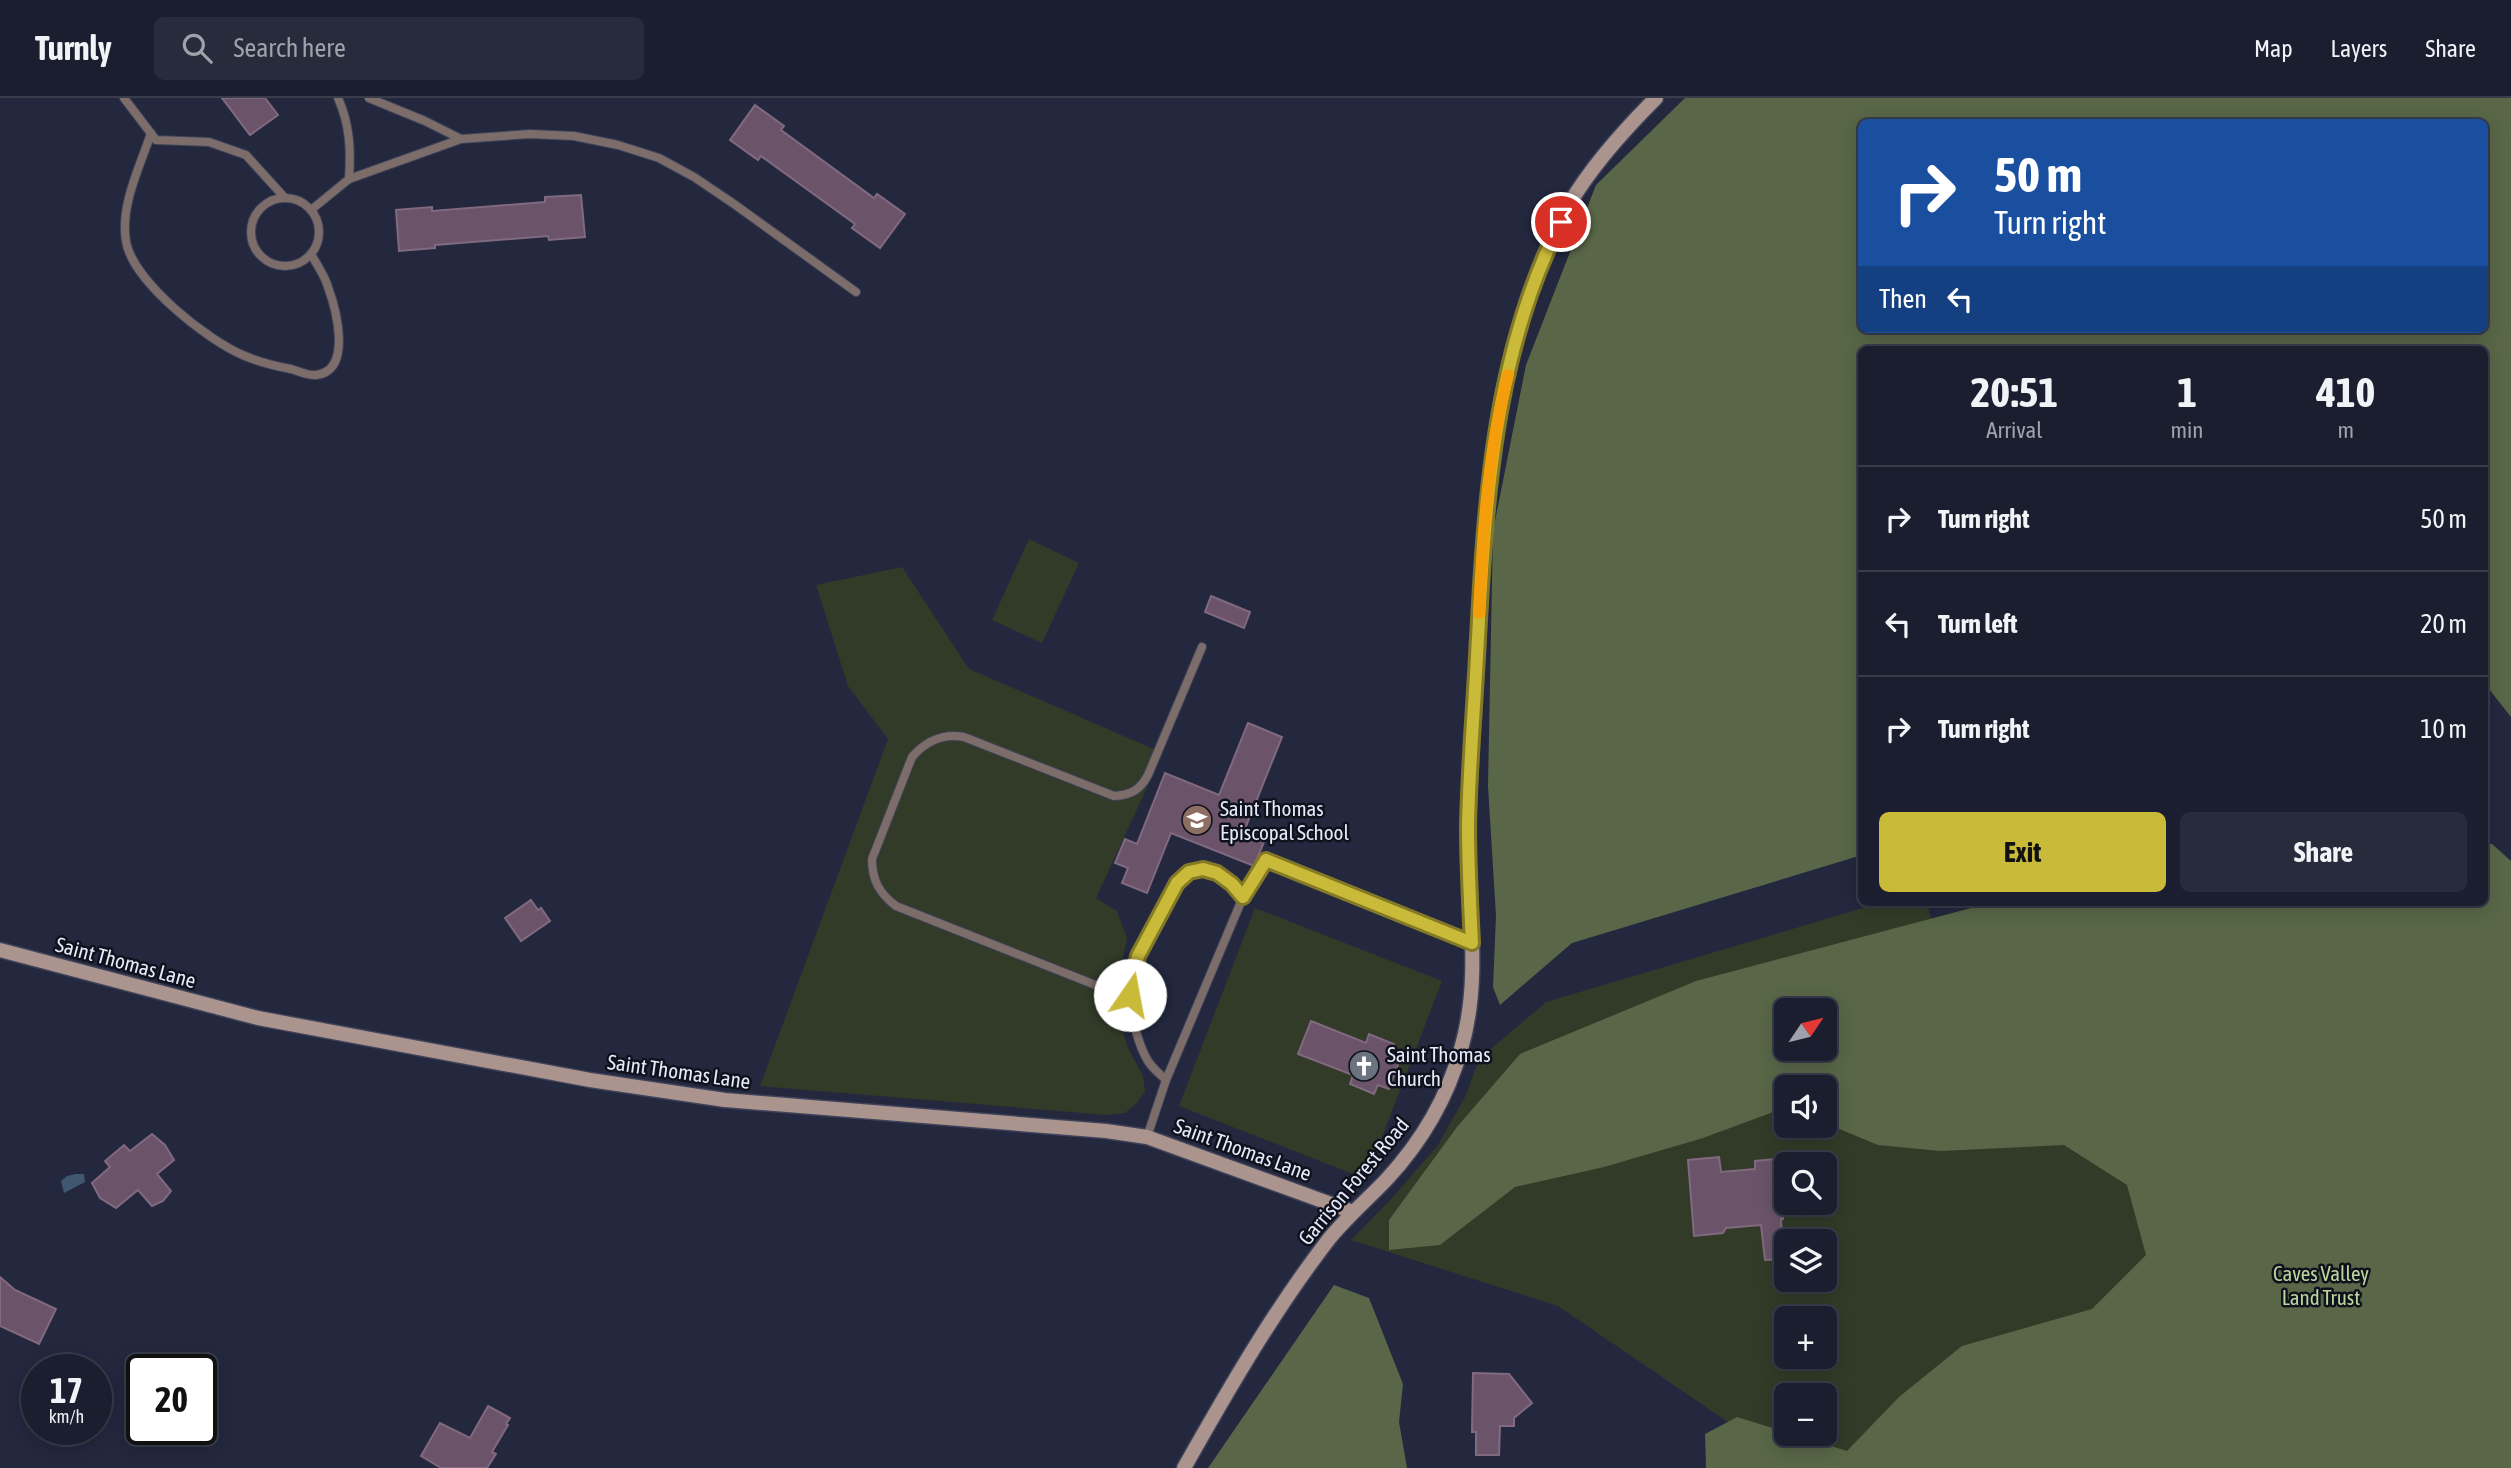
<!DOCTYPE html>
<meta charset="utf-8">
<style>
:root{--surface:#1a1e2f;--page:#272b3b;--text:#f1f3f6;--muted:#9fa2aa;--line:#383c4b;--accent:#c9ba3a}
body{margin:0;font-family:"Asap Condensed",sans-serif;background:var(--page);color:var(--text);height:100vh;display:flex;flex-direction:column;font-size:26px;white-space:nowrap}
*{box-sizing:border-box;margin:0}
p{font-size:23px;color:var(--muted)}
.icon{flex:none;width:38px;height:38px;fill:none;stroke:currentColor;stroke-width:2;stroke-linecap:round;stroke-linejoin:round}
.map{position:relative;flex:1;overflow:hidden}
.details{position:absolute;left:1858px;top:248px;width:630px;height:560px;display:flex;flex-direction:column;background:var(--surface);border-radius:10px;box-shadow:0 4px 18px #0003,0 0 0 2px var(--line)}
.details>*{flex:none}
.guide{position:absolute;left:1858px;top:21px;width:630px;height:214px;border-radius:10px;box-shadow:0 4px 18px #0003,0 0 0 2px var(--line);background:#1a4fa0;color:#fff;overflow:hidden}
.needle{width:46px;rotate:55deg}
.tools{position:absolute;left:1774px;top:900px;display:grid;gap:14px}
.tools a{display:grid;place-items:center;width:63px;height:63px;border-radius:10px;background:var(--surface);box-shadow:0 4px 18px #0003,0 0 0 2px var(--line);font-size:35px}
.speed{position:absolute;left:21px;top:1256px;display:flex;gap:14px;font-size:35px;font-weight:700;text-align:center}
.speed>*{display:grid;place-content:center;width:91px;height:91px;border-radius:50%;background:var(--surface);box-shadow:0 4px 18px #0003,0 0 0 2px var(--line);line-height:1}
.speed small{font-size:18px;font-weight:400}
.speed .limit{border:4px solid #111;border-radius:10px;background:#fff;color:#111}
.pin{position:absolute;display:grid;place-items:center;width:60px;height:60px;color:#fff;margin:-30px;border:4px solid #fff;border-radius:50%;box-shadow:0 2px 7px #0007}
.me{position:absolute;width:77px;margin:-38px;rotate:12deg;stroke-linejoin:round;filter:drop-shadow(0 0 5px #0008)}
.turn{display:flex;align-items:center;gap:24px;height:147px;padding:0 21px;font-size:32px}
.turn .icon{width:91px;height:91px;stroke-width:2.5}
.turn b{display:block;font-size:49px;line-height:60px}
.then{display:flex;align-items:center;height:66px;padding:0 21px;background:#0003;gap:14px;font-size:26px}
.eta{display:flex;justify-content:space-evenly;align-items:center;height:119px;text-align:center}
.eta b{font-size:42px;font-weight:700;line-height:49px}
.primary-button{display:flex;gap:14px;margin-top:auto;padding:14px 21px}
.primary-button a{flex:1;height:80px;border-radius:10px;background:var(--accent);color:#111;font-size:28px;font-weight:700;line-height:80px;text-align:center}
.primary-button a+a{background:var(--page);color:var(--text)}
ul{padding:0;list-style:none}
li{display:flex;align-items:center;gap:21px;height:105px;padding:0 21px;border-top:2px solid var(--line)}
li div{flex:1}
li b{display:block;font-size:26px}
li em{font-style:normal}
header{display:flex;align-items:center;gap:42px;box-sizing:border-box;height:98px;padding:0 35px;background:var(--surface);border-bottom:2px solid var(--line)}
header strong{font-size:33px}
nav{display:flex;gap:38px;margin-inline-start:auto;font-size:24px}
.search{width:490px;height:63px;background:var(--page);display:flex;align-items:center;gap:18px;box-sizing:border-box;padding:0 24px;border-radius:10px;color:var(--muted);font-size:26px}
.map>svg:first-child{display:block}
.green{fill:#323b28;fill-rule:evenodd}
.forest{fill:#596748;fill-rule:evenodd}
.water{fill:#405771}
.building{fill:#6b5469;stroke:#81697f;stroke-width:2}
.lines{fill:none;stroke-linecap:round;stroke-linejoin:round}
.lane-casing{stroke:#3e4359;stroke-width:10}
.secondary-casing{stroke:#3e4359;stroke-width:17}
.lane{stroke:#7c6d6a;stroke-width:8}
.secondary{stroke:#ab938e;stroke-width:14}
.route-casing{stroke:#837926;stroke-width:18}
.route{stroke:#c9ba3a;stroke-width:12}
.slow{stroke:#f59e0b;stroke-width:12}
.labels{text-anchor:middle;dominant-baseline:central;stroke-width:5;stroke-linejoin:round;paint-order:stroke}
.poi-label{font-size:21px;fill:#e5e9f9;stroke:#0f121c;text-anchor:start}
.street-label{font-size:21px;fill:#e5e9f9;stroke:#0f121c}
.park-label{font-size:21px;fill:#bbd69d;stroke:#0f121c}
</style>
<header>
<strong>Turnly</strong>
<div class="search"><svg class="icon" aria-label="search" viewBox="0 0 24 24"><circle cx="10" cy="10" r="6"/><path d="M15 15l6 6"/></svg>Search here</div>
<nav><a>Map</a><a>Layers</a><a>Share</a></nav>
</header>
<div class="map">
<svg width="2511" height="1370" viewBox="0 0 2511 1370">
<rect width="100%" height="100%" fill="#23283f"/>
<g class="green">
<polygon points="1029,441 1079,465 1042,545 992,522"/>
<polygon points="902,469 969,571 1163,655 1096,800 1117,813 1127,840 1118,884 1118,919 1128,950 1143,978 1145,994 1137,1005 1125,1015 1107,1017 760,988 888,641 848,588 816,487"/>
<path d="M1880,805h47l64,235 520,-57v387h-716l-237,-162 -207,-66 42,-43 45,-52 28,-50 13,-36 67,-57zM1787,912h38v38h-38zM1787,989h38v38h-38zM1787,1066h38v38h-38zM1787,1143h38v38h-38zM1787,1220h38v38h-38zM1787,1297h38v38h-38z"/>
<path d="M1255,810l187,73 -76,198 -187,-73zM1311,923l55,22 4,-9 24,9 -3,10 10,4 -12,32 -11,-4 -4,9 -24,-9 3,-10 -55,-21z"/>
</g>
<g class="forest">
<path d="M1685,0h826v619l-26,-33v-334h-623v505l-290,88 -72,62 -7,-18 3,-71 -8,-130 5,-255 33,-166 70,-180zM1862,24h623v207h-623z"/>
<path d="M2485,745l7,1 19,17v607h-805l-1,-34 32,-17 110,34 52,-54 63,-51 130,-37 54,-54 -19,-70 -63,-40 -124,6 -62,-6 -53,-22v-36h-38v20l-84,31 -99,29 -89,20 -75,58 -51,5v-30l68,-93 63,-73 176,-73 294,-78h495zM1787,912h38v38h-38z"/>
<polygon points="1334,1187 1369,1200 1403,1286 1399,1324 1407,1370 1208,1370"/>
</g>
<polygon class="water" points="76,1076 84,1076 85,1084 64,1095 61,1083 67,1078"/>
<g class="building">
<polygon points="222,0 265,0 278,17 250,37"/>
<polygon points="755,7 784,28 781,32 874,100 877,96 905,116 880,150 852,130 855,126 761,58 758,62 730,42"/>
<polygon points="581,97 585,139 549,142 548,138 435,147 435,150 399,153 396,112 432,109 432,113 545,104 545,99"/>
<polygon points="1211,498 1250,514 1244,530 1205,514"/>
<polygon points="1248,625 1282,639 1243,736 1264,744 1254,768 1171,735 1147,795 1122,785 1128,770 1115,765 1125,741 1137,746 1165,675 1219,697"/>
<polygon points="531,802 538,812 541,810 550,823 521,843 505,820"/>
<polygon points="1311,923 1366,945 1369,936 1394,946 1391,955 1401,959 1389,991 1378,987 1374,996 1350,986 1353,977 1298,956"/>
<polygon points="152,1036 165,1047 174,1062 157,1076 171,1093 163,1103 152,1108 138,1092 116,1110 100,1100 92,1085 110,1069 105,1063 124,1047 130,1053"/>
<polygon points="1719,1059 1721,1074 1755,1071 1755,1063 1775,1061 1776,1072 1787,1071 1787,1108 1782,1108 1783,1121 1781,1121 1783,1161 1765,1162 1761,1127 1726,1130 1723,1135 1694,1138 1688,1062"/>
<polygon points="0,1179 15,1192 56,1211 39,1246 0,1228"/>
<polygon points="1473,1275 1509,1276 1532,1305 1514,1320 1514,1328 1500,1328 1499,1357 1476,1357 1476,1334 1472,1334"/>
<polygon points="488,1308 510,1320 506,1326 508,1327 492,1354 496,1356 487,1370 441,1370 421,1358 440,1325 470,1340"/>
</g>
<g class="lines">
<g class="lane-casing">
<g id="lane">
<polyline points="124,0 156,42 209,44 246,57 285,100"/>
<polyline points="369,0 425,23 461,41 530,36 574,38 618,47 659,60 694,79 734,106 856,194"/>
<path d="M151,35c-11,34 -31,72 -25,108 6,40 82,100 119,115 14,6 30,10 46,13 7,2 18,7 25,6 37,-4 20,-66 12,-88 -3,-11 -11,-22 -17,-33"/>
<polyline points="349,81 461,41"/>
<circle cx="285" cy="134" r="34"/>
<path d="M311,112l38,-31c2,-29 1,-54 -11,-81"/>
<polyline points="1243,799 1266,762 1472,845"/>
<path d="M1130,897l-22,-5 -212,-84c-17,-13 -24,-26 -24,-47l40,-102c14,-16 31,-24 52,-20l150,59c17,-1 26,-6 34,-21l54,-128"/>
<path d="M1147,1039l19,-57 77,-183c-17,-20 -44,-41 -66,-15 -8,10 -14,26 -20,38 -12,23 -26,47 -27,74 -1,17 9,53 18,67 4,7 12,13 18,19"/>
</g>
</g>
<g class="secondary-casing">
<g id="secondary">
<polyline points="0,852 258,920 590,982 725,1002 1106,1033 1147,1039 1353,1114"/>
<path d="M1184,1370c44,-78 90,-158 145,-229 18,-22 39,-40 58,-60 35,-38 60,-80 74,-130 22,-74 5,-150 7,-225 2,-61 7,-121 10,-181 7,-146 18,-311 92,-440 23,-39 54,-73 86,-105"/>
</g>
</g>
<use href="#lane" class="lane"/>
<use href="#secondary" class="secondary"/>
</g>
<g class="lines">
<g class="route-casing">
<path id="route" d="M1130,897l8,-39 39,-73 12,-11 14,-3 14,4 15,11 11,13 23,-37 206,83c-2,-39 -4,-78 -4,-117 1,-57 6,-113 9,-170 8,-147 15,-300 84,-434"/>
</g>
<use href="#route" class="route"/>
<path class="slow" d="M1479,515c4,-80 9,-161 29,-238"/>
</g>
<defs>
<g id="school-disc" transform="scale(1.575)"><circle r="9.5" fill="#8d6e63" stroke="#0f121c"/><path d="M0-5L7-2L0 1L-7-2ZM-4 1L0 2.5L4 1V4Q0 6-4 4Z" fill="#fff"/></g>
<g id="church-disc" transform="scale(1.575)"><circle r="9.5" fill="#6b7280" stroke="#0f121c"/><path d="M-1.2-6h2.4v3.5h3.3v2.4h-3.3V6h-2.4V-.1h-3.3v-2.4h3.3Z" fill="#fff"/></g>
</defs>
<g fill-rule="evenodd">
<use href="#school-disc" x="1197" y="722"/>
<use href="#church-disc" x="1364" y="968"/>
</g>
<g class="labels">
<g class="poi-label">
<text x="1220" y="710">Saint Thomas<tspan x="1220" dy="24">Episcopal School</tspan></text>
<text x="1387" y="956">Saint Thomas<tspan x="1387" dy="24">Church</tspan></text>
</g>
<g class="street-label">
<text transform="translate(126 864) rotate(15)">Saint Thomas Lane</text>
<text transform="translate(679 973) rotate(8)">Saint Thomas Lane</text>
<text transform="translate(1243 1051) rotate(20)">Saint Thomas Lane</text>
<text transform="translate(1353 1083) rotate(-50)">Garrison Forest Road</text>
</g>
<g class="park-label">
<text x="2321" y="1175">Caves Valley<tspan x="2321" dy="24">Land Trust</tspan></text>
</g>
</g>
</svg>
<div class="tools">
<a><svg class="needle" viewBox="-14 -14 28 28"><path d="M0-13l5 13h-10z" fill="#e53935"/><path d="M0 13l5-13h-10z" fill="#9fa2aa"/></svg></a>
<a><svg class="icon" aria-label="sound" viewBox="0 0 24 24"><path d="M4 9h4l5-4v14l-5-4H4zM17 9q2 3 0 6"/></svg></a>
<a><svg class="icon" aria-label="search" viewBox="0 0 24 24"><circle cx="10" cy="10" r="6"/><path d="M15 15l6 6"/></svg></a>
<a><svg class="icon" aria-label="layers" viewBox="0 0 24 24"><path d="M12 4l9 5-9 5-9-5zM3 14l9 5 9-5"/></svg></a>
<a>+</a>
<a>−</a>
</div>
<div class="speed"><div>17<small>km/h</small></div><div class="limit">20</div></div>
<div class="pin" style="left:1561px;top:124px;background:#d93025"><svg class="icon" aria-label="arrive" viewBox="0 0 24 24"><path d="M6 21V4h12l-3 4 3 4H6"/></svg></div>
<svg class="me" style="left:1130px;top:897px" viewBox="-20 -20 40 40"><circle r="19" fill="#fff"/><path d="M0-13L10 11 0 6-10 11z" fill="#c9ba3a"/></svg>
<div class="guide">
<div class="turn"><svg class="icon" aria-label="right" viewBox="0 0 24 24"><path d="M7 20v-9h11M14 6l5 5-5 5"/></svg><div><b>50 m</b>Turn right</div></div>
<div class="then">Then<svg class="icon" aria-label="left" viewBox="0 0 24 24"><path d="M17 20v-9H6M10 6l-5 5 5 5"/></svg></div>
</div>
<section class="details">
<div class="eta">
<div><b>20:51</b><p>Arrival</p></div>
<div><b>1</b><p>min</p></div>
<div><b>410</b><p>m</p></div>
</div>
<ul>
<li><svg class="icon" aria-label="right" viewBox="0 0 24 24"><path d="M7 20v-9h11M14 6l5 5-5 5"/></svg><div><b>Turn right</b></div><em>50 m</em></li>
<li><svg class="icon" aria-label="left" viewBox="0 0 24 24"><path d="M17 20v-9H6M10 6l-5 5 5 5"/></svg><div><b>Turn left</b></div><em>20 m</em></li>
<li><svg class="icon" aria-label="right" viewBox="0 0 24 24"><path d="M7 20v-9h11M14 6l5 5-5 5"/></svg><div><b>Turn right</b></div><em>10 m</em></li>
</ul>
<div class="primary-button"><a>Exit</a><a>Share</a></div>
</section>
</div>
